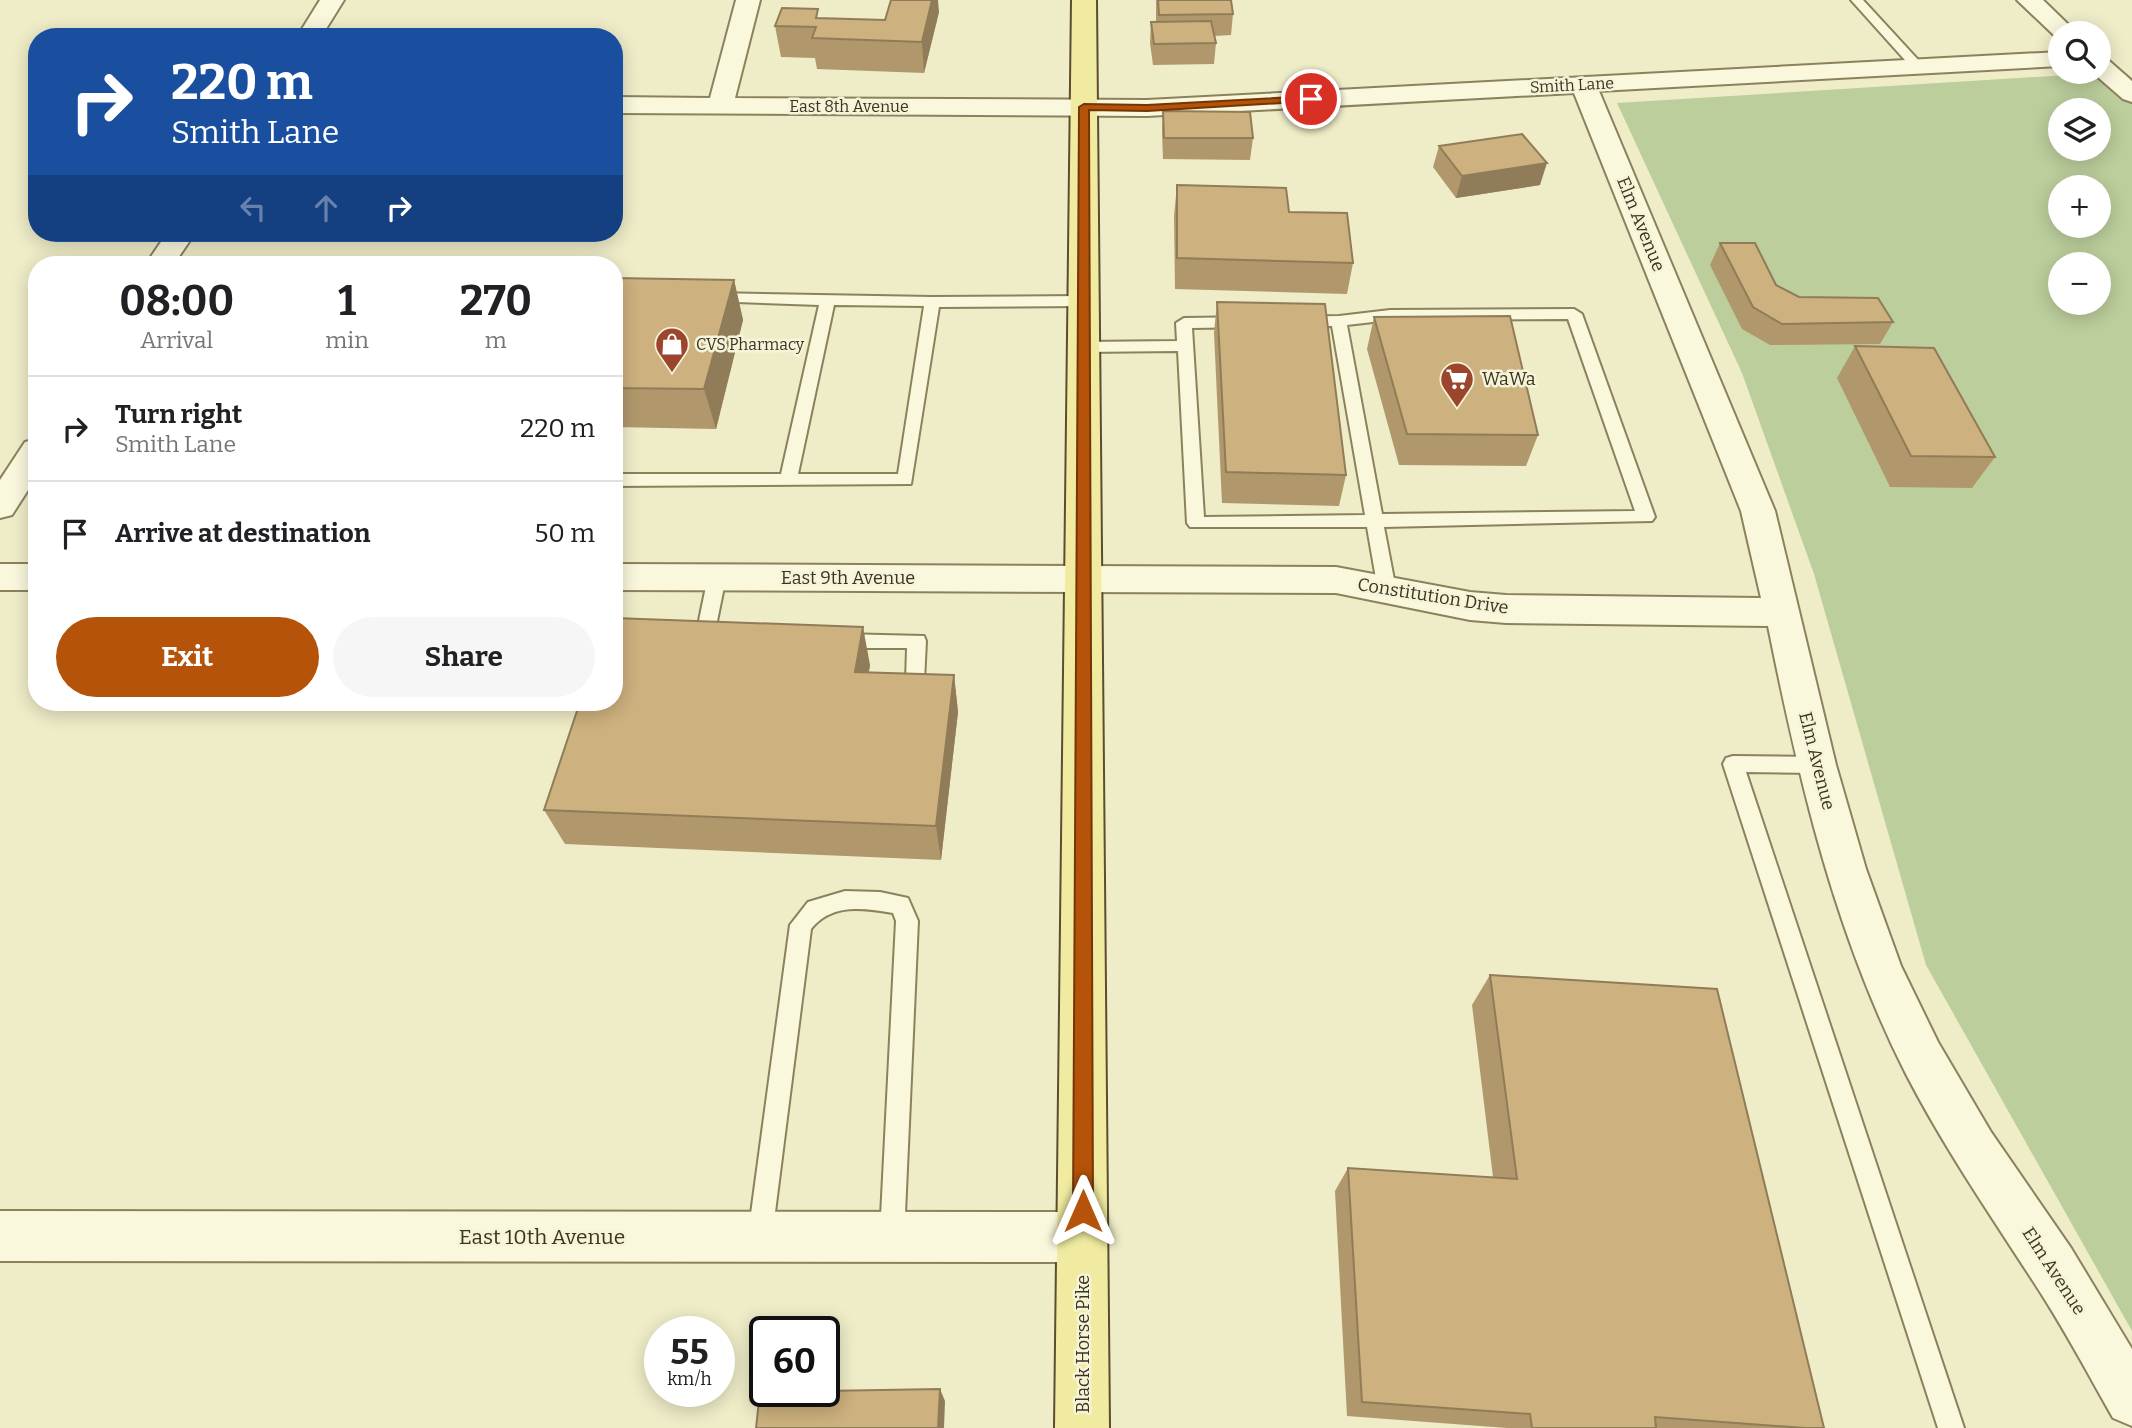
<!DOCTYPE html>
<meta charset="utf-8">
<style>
:root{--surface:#fff;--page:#f6f6f6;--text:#202124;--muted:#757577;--line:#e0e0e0;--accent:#b45309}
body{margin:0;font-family:Bitter,serif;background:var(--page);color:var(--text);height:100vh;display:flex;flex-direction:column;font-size:26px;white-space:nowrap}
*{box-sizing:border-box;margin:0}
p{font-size:23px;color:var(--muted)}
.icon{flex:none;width:38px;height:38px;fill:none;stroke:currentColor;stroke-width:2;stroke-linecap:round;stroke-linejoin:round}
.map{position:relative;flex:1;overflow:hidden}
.drawer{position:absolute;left:28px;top:256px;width:595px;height:455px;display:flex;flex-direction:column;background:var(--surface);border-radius:28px;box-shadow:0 4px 18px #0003}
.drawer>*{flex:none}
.top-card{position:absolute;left:28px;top:28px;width:595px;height:214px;border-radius:28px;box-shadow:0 4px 18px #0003;background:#1a4fa0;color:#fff;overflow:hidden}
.fabs{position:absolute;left:2048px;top:21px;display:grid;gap:14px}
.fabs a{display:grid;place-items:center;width:63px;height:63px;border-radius:50%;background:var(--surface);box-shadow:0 4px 18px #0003;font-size:35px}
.speed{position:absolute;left:644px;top:1316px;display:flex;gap:14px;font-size:35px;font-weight:700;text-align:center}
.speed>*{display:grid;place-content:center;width:91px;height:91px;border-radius:50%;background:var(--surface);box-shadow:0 4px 18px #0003;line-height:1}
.speed small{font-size:18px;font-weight:400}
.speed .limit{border:4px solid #111;border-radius:10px;background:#fff;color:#111}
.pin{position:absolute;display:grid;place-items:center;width:60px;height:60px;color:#fff;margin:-30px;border:4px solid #fff;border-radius:50%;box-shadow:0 2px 7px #0007}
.me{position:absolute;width:77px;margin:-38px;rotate:0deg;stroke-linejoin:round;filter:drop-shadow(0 0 5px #0008)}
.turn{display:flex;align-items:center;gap:24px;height:147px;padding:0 28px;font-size:32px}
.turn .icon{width:91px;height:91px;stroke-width:2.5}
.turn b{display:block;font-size:49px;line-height:60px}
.lanes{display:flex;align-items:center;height:66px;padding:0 28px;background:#0003;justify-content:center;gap:35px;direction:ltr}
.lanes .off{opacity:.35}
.eta{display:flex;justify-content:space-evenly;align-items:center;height:119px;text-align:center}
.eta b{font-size:42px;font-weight:700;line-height:49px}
.button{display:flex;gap:14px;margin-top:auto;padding:14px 28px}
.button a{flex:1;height:80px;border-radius:42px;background:var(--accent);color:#fff;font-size:28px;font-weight:700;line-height:80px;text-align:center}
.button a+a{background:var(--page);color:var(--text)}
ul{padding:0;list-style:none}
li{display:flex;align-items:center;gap:21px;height:105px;padding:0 28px;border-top:2px solid var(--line)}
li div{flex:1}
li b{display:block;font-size:26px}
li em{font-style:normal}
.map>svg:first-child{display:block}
.green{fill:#bcce9c;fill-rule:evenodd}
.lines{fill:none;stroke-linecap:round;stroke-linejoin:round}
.lane-casing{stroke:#8c815d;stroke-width:4}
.street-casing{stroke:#8c815d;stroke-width:4}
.primary-casing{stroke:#5a4d31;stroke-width:4}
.lane{fill:#f9f7dc;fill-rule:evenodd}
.street{fill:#f9f7dc;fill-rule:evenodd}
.primary{fill:#f1eba1;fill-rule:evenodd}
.wall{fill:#b0986c}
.shaded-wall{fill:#907c58}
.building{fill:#cdb17e;stroke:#907c58;stroke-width:2}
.route{fill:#b45309;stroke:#753606;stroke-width:2}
.labels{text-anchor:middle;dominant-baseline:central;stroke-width:5;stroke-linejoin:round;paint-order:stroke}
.far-street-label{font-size:16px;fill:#3c3420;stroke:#f6f4d8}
.far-poi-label{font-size:16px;fill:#3c3420;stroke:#f6f4d8;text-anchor:start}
.street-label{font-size:18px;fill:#3c3420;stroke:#f6f4d8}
.poi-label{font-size:18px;fill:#3c3420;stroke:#f6f4d8;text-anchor:start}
.near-street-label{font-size:21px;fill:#3c3420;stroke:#f6f4d8}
</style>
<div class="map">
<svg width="2132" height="1428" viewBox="0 0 2132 1428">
<rect width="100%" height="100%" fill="#efecc8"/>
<path class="green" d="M2100,73l32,29v1229l-206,-366 -112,-391 -72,-201 -125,-270zM2060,110h38v39h-38zM2060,187h38v39h-38zM2060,264h38v39h-38z"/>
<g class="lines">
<g class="lane-casing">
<g id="lane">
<polygon points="1851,0 1863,0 1921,63 1921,69 1913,69"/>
<path d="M713,293l219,4 151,-1 7,5 -7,5 -144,1 -28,177 -297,2v-12h167l38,-169 -111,-4 -2,-3 2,-3zM834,305l90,1 -26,168h-100z"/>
<path d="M1574,309l8,5 73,203 -3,4 -268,6 12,63 -3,5h-12l-3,-5 -11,-63h-177l-3,-4 -9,-172 -95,1 -8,-5 8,-5 94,-1 -1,-18 8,-5 155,-2 51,-6zM1568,319l67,192 -253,3 -35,-189 43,-5zM1332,326l33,189 -161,2 -12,-189z"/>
<polygon points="717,570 723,572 726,577 715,631 724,635 726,640 724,645 717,647 698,640 696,635 708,577 711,572"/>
<polygon points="841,634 924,636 926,641 924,681 922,686 915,689 908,686 906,681 907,648 841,648 834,646 832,641 834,636"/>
<polygon points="1733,756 1816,757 1823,759 1826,765 1823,771 1816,773 1746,772 1964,1428 1938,1428 1723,764 1726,758"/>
<path d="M845,891l35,1 28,6 10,23 -14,315 -3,9 -9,3 -9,-3 -3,-9 16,-315 -3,-8c-30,-5 -61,-10 -82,16l-39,307 -3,9 -9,3 -9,-3 -3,-9 42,-311 18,-23z"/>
</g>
</g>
<g class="street-casing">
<g id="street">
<polygon points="320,0 344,0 321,37 297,37"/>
<path d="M736,0h24l-25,98 412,2 913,-48v14l-461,25 176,420 61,254 30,104 35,97 37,76 53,90 80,116 61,101v77l-19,-8c-26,-46 -51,-93 -80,-137 -44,-68 -90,-135 -127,-207 -72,-142 -107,-294 -138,-448l-262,-3 -36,-3 -134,-27 -722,-3v-26l722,3 134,25 36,3 255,3 -20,-87 -167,-418 -427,23 -533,-3v-16l96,1z"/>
<polygon points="2017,0 2043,0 2077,33 2060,33 2060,39 2057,38"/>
<polygon points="2098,57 2107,59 2132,81 2132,102 2123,99 2092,72 2098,72"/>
<polygon points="167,233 195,233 174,264 146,264"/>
<polygon points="37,439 37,476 12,515 0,518 0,480 25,442"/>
<rect x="0" y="564" width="37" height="26"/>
<polygon points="0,1211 1083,1212 1101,1219 1108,1237 1101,1255 1083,1262 0,1261"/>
</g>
</g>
<g class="primary-casing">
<polygon id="primary" points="1072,0 1096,0 1109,1428 1055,1428"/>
</g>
<use href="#lane" class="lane"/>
<use href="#street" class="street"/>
<use href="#primary" class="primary"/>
</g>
<g class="wall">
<polygon points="1156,0 1231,0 1233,14 1231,35 1214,36 1216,43 1214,64 1153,65 1150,43 1151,22 1156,22"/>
<polygon points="939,12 924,73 817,69 815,58 781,57 775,26 820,18 885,20"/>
<polygon points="1163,111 1253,138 1250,160 1163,159 1162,132"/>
<polygon points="1439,146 1540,185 1456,198 1433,167"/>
<polygon points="1177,185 1289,212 1353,263 1347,294 1175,289 1174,216"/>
<polygon points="1720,243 1776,285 1799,297 1893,322 1880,344 1770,345 1742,329 1710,265"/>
<polygon points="614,278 734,280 743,320 716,429 614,427"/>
<polygon points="1217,302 1346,475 1339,506 1222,503 1214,333"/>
<polygon points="1374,317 1538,435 1526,466 1399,465 1367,349"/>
<polygon points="1855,346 1995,457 1972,488 1890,487 1837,378"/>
<polygon points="870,665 869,672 954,675 958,712 941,860 565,844 544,810"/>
<polygon points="1490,975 1824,1428 1507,1428 1347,1416 1335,1191 1348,1168 1493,1177 1472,1005"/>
</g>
<g class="shaded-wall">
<polygon points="932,0 938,0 939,12 924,73 922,42"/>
<polygon points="1547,163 1540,185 1456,198 1462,176"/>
<polygon points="734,280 743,320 716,429 704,389"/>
<polygon points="863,627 870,665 862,708 855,672"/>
<polygon points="954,675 958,712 941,860 936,826"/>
<polygon points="940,1389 945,1401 944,1428 938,1428"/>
</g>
<g class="building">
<polygon points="891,0 932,0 922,42 812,38 816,27 775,26 782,8 818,9 816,18 885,20"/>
<polygon points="1158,0 1231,0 1233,14 1159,15"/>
<polygon points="1211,21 1216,43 1154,44 1151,22"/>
<polygon points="1163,111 1250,112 1253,138 1164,138"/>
<polygon points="1522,134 1547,163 1462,176 1439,146"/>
<polygon points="1177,185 1286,188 1289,212 1347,213 1353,263 1177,258"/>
<polygon points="1720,243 1755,243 1776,285 1799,297 1878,298 1893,322 1782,324 1753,307"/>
<polygon points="614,278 734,280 704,389 614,388"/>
<polygon points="1217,302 1325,304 1346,475 1226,472"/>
<polygon points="1510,316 1538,435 1407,434 1374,317"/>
<polygon points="1855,346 1934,348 1995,457 1911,456"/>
<polygon points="614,618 863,627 855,672 954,675 936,826 544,810 580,702 614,702"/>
<polygon points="1490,975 1717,989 1824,1428 1805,1428 1655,1417 1656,1428 1532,1428 1530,1414 1362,1402 1348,1168 1517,1179"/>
<polygon points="940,1389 938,1428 756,1428 760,1392"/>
</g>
<polygon class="route" points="1311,96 1315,97 1315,101 1147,111 1089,110 1093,1211 1090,1218 1083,1221 1076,1218 1073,1211 1079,107 1084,104 1147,105"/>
<defs>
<g id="shop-pin" transform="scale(1.75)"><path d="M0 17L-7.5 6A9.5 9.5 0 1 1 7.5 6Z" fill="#9b452c" stroke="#f6f4d8"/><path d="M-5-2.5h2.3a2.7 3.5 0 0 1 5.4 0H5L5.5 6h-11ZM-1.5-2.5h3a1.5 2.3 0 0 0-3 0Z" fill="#fff"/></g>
<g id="supermarket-pin" transform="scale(1.75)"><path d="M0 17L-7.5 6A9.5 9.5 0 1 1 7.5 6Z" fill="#9b452c" stroke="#f6f4d8"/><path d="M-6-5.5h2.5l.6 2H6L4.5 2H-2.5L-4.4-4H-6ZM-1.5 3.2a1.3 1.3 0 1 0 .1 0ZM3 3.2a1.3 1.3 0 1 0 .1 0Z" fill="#fff"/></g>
</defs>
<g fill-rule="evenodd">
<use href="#shop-pin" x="672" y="344"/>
<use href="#supermarket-pin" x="1457" y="379"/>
</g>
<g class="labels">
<g class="far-street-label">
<text transform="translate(1572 85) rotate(-3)">Smith Lane</text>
<text x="849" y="106">East 8th Avenue</text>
</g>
<g class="far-poi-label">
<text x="696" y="344">CVS Pharmacy</text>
</g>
<g class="street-label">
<text transform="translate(1641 224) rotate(68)">Elm Avenue</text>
<text x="848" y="578">East 9th Avenue</text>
<text transform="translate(1433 596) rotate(9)">Constitution Drive</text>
<text transform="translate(1817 761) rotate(76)">Elm Avenue</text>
<text transform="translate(2054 1271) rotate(57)">Elm Avenue</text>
<text transform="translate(1083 1344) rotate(-90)">Black Horse Pike</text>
</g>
<g class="poi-label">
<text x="1482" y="379">WaWa</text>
</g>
<g class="near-street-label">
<text x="542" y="1237">East 10th Avenue</text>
</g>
</g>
</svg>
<div class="fabs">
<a><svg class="icon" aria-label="search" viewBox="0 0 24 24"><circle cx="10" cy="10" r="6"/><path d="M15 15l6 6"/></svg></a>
<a><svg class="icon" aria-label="layers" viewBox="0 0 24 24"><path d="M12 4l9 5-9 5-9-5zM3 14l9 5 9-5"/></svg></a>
<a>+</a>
<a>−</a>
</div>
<div class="speed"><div>55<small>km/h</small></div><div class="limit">60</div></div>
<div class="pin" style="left:1311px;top:99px;background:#d93025"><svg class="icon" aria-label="arrive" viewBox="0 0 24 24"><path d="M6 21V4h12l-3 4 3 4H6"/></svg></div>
<svg class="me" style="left:1083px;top:1211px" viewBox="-20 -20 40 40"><path d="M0-17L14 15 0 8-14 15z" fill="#b45309" stroke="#fff" stroke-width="4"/></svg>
<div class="top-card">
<div class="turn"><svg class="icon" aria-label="right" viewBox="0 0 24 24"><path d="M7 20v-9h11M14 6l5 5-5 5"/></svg><div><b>220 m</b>Smith Lane</div></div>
<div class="lanes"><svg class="icon off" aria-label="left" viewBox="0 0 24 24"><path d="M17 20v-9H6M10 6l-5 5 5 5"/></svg><svg class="icon off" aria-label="ahead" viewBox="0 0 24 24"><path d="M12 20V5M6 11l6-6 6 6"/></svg><svg class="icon" aria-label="right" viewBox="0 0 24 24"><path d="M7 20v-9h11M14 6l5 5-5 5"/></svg></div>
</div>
<section class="drawer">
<div class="eta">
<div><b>08:00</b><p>Arrival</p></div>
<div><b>1</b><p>min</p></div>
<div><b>270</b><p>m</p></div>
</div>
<ul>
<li><svg class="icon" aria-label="right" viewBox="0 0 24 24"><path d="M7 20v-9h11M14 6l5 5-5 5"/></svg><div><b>Turn right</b><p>Smith Lane</p></div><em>220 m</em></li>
<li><svg class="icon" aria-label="arrive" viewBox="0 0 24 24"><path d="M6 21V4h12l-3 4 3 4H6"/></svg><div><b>Arrive at destination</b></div><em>50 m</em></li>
</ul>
<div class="button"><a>Exit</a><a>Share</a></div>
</section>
</div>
